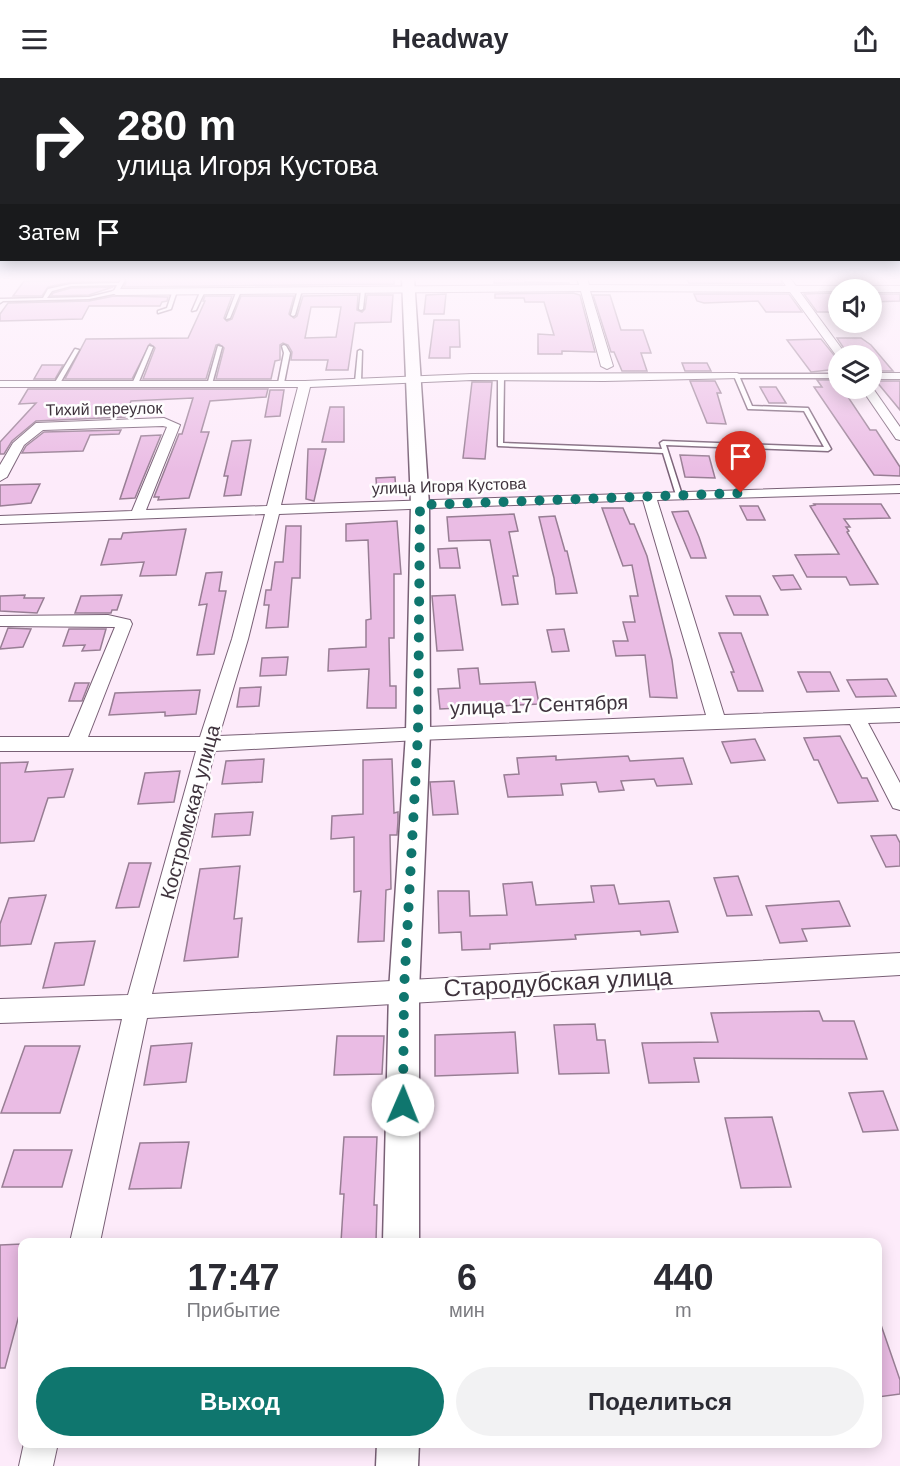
<!DOCTYPE html>
<html lang="ru">
<meta charset="utf-8">
<style>
:root{--surface:#fff;--page:#f2f2f3;--text:#2b2b33;--muted:#7c7c81;--accent:#0f766e}
body{margin:0;font-family:Arial,sans-serif;background:var(--page);color:var(--text);height:100vh;display:flex;flex-direction:column;font-size:22px;white-space:nowrap}
*{box-sizing:border-box;margin:0}
p{font-size:20px;color:var(--muted)}
.icon{flex:none;width:33px;height:33px;fill:none;stroke:currentColor;stroke-width:2;stroke-linecap:round;stroke-linejoin:round}
.map{position:relative;flex:1;overflow:hidden}
.panel{position:absolute;left:18px;top:1160px;width:864px;height:210px;display:flex;flex-direction:column;background:var(--surface);border-radius:12px;box-shadow:0 3px 15px #0003}
.panel>*{flex:none}
.top-card{position:absolute;left:0px;top:0px;width:900px;height:183px;box-shadow:0 3px 15px #0003;background:#202124;color:#fff;overflow:hidden}
.tools{position:absolute;left:828px;top:201px;display:grid;gap:12px}
.tools a{display:grid;place-items:center;width:54px;height:54px;border-radius:50%;background:var(--surface);box-shadow:0 3px 15px #0003;font-size:30px}
.pin{position:absolute;display:grid;place-items:center;width:51px;height:51px;color:#fff;margin:-62px -26px;border-radius:50% 50% 50% 0;rotate:-45deg;box-shadow:0 0 6px #0007}
.pin .icon{rotate:45deg}
.me{position:absolute;width:66px;margin:-33px;rotate:1deg;stroke-linejoin:round;filter:drop-shadow(0 0 4px #0008)}
.turn{display:flex;align-items:center;gap:21px;height:126px;padding:0 18px;font-size:27px}
.turn .icon{width:78px;height:78px;stroke-width:2.5}
.turn b{display:block;font-size:42px;line-height:51px}
.then{display:flex;align-items:center;height:57px;padding:0 18px;background:#0003;gap:12px;font-size:22px}
.eta{display:flex;justify-content:space-evenly;align-items:center;height:102px;text-align:center}
.eta b{font-size:36px;font-weight:700;line-height:42px}
.button{display:flex;gap:12px;margin-top:auto;padding:12px 18px}
.button a{flex:1;height:69px;border-radius:36px;background:var(--accent);color:#fff;font-size:24px;font-weight:700;line-height:69px;text-align:center}
.button a+a{background:var(--page);color:var(--text)}
header{display:flex;justify-content:space-between;align-items:center;height:78px;padding:0 18px;background:var(--surface);font-size:27px;font-weight:700}
.map>svg:first-child{display:block}
.building{fill:#eabce4;stroke:#987e94;stroke-width:1.5;fill-rule:evenodd}
.lines{fill:none;stroke-linecap:round;stroke-linejoin:round}
.service-casing{stroke:#796076;stroke-width:3}
.minor-casing{stroke:#796076;stroke-width:2}
.tertiary-casing{stroke:#796076;stroke-width:3}
.service{fill:#fff;fill-rule:evenodd}
.minor{fill:#fff;fill-rule:evenodd}
.tertiary{fill:#fff;fill-rule:evenodd}
.route{stroke:#0f766e;stroke-width:10;stroke-dasharray:0 18}
.labels{text-anchor:middle;dominant-baseline:central;stroke-width:5;stroke-linejoin:round;paint-order:stroke}
.far-street-label{font-size:16px;fill:#3f333d;stroke:#fefefe}
.street-label{font-size:20px;fill:#3f333d;stroke:#fefefe}
.near-street-label{font-size:24px;fill:#3f333d;stroke:#fefefe}
</style>
<header><svg class="icon" aria-label="menu" viewBox="0 0 24 24"><path d="M4 6h16M4 12h16M4 18h16"/></svg>Headway<svg class="icon" aria-label="share" viewBox="0 0 24 24"><path d="M12 15V3M7 8l5-5 5 5M5 13v7h14v-7"/></svg></header>
<div class="map">
<svg width="900" height="1388" viewBox="0 0 900 1388">
<rect width="100%" height="100%" fill="#fdebfa"/>
<g class="building">
<polygon points="88,200 119,200 118,203 71,204 48,209 42,218 13,218 24,203 86,202"/>
<polygon points="128,200 164,201 394,200 394,206 124,209"/>
<polygon points="686,200 781,200 782,206 689,205"/>
<polygon points="525,201 525,204 570,205 494,205 494,202"/>
<polygon points="113,209 89,217 51,218 53,215 71,210"/>
<polygon points="573,215 580,217 595,274 562,273 562,276 538,276 538,256 554,257 544,224 525,224 524,220 495,220 495,216"/>
<polygon points="831,215 838,223 838,234 817,234 804,216"/>
<polygon points="446,216 444,236 424,236 426,217"/>
<polygon points="694,216 789,216 802,234 766,234 758,223 704,225 697,223"/>
<polygon points="872,216 900,216 900,223 872,224"/>
<path d="M358,217l-1,15 5,2 3,-3 2,-14h26l-2,27 -36,1 -7,47h-22l2,-10h-37l1,-8 -4,-7 -5,-2 -3,2v15l-5,1 -4,18h-55l8,-31 -5,-4 -3,1 -10,34h-63l12,-31 -5,-4 -18,35h-67l21,-40 102,-1 17,-37h-2l2,-5h27l-8,22 3,3 5,-2 9,-23h53l-5,18 5,4 3,-2 6,-20zM311,229h30l-5,30 -31,1z"/>
<polygon points="593,217 610,217 621,252 643,252 651,275 641,275 647,293 622,293 614,274 611,274"/>
<polygon points="114,218 168,219 167,223 162,224 160,228 89,228 82,241 0,243 0,236 8,225 89,223"/>
<polygon points="434,242 459,242 460,269 450,269 450,280 429,280"/>
<polygon points="837,260 861,260 871,267 893,293 872,293 872,278 849,278"/>
<polygon points="821,261 838,282 838,291 811,294 787,262"/>
<polygon points="682,285 707,285 711,293 685,293"/>
<polygon points="42,287 63,287 55,301 34,301"/>
<polygon points="817,302 836,302 838,310 842,310 870,352 876,352 900,389 900,398 874,397 814,309 822,309"/>
<polygon points="690,303 715,303 721,315 717,315 726,346 707,345"/>
<polygon points="876,303 900,303 900,332"/>
<polygon points="472,304 492,304 485,381 463,380"/>
<polygon points="760,309 776,309 786,325 769,325"/>
<polygon points="28,311 268,311 266,319 210,323 201,354 209,354 189,420 158,422 159,419 154,419 179,356 182,356 193,320 131,323 125,339 36,343 12,363 4,376 0,376 0,364 36,325 19,326"/>
<polygon points="270,312 284,312 280,338 265,339"/>
<polygon points="330,329 344,329 344,364 322,364"/>
<polygon points="121,352 119,356 90,357 83,373 22,375 26,368 44,354"/>
<polygon points="161,357 135,420 120,421 141,358"/>
<polygon points="251,362 241,417 224,418 228,398 224,398 232,363"/>
<polygon points="308,371 326,371 314,423 306,421"/>
<polygon points="680,377 709,378 715,400 685,399"/>
<polygon points="395,399 396,414 377,415 376,400"/>
<polygon points="40,406 31,425 0,428 0,407"/>
<polygon points="814,426 881,426 890,440 844,441 850,449 846,449 849,453 847,454 878,506 850,507 846,499 807,499 795,477 839,476 810,428 815,427"/>
<polygon points="740,428 758,428 765,442 747,442"/>
<polygon points="602,430 623,430 630,446 634,446 647,478 672,582 677,620 650,619 645,577 616,578 613,563 628,563 623,544 635,544 630,518 638,518 632,487 623,488"/>
<polygon points="688,433 699,459 706,480 691,480 672,434"/>
<polygon points="514,436 518,453 509,454 518,498 513,498 518,526 502,527 490,462 449,463 447,439"/>
<polygon points="555,438 565,473 567,473 577,515 556,516 554,500 539,439"/>
<polygon points="397,443 401,496 394,496 394,560 389,560 390,608 396,608 396,630 367,630 369,591 328,593 329,571 366,569 366,542 371,541 368,462 346,463 346,446"/>
<polygon points="286,448 301,448 300,500 292,500 288,549 266,550 269,527 264,527 266,512 271,512 275,484 283,484"/>
<polygon points="186,451 176,497 140,498 144,484 101,487 109,461 121,461 123,455"/>
<polygon points="457,470 460,490 440,490 438,471"/>
<polygon points="222,494 219,513 226,513 214,576 197,577 207,526 199,527 206,495"/>
<polygon points="793,497 801,511 781,512 773,498"/>
<polygon points="25,517 24,520 44,520 37,535 0,533 0,518"/>
<polygon points="122,517 117,532 112,532 111,535 75,535 81,518"/>
<polygon points="455,517 463,572 437,573 432,518"/>
<polygon points="726,518 760,518 768,537 734,537"/>
<polygon points="8,550 31,551 23,569 0,571"/>
<polygon points="69,551 106,551 100,572 82,573 85,567 63,568"/>
<polygon points="564,551 569,573 552,574 547,552"/>
<polygon points="719,555 741,555 763,613 738,613 731,594 734,594"/>
<polygon points="288,579 286,597 260,598 262,580"/>
<polygon points="478,590 480,606 535,604 539,626 440,631 438,611 460,610 458,591"/>
<polygon points="798,594 830,594 839,613 807,614"/>
<polygon points="887,601 896,618 856,619 847,602"/>
<polygon points="75,605 89,605 82,623 69,623"/>
<polygon points="261,609 259,628 237,629 240,610"/>
<polygon points="200,612 196,636 165,638 165,634 109,637 115,615"/>
<polygon points="840,658 862,700 867,700 878,723 838,725 818,682 814,682 804,660"/>
<polygon points="755,661 765,682 731,685 722,664"/>
<polygon points="556,678 556,682 628,678 630,683 683,680 692,706 657,708 654,701 621,703 624,712 599,714 596,704 561,706 563,717 508,719 504,697 519,696 517,680"/>
<polygon points="264,681 262,704 222,706 226,683"/>
<polygon points="392,681 394,735 398,734 398,743 397,757 390,757 391,811 386,812 384,863 358,864 361,813 354,814 354,759 331,761 332,738 363,736 363,682"/>
<polygon points="28,684 25,694 73,691 64,719 48,720 34,763 0,765 0,685"/>
<polygon points="180,693 174,724 138,726 145,695"/>
<polygon points="454,703 458,736 433,737 430,704"/>
<polygon points="253,734 250,757 212,759 215,736"/>
<polygon points="896,757 900,765 900,788 886,789 871,758"/>
<polygon points="129,785 151,785 139,829 116,830"/>
<polygon points="240,788 234,841 242,840 238,879 184,883 200,791"/>
<polygon points="738,798 752,837 727,838 714,800"/>
<polygon points="532,804 536,827 594,824 591,808 614,807 619,826 669,823 678,854 641,857 640,853 575,857 576,861 490,866 490,871 462,872 461,854 439,855 438,813 469,813 470,838 507,837 503,806"/>
<polygon points="46,817 31,866 0,868 0,846 9,820"/>
<polygon points="839,823 850,848 802,851 807,863 780,865 766,828"/>
<polygon points="95,863 84,907 43,910 55,865"/>
<polygon points="819,933 823,943 854,943 867,981 694,980 699,1004 649,1005 642,965 718,964 711,935"/>
<polygon points="595,946 597,962 605,962 609,995 559,996 554,947"/>
<polygon points="515,954 518,995 435,998 435,957"/>
<polygon points="337,958 384,958 382,996 334,997"/>
<polygon points="192,965 186,1004 144,1007 151,968"/>
<polygon points="25,968 80,968 60,1035 1,1035"/>
<polygon points="883,1013 898,1052 863,1054 849,1015"/>
<polygon points="772,1039 791,1109 741,1110 725,1040"/>
<polygon points="344,1059 377,1059 374,1127 377,1127 376,1164 341,1164 344,1116 340,1116"/>
<polygon points="189,1064 181,1110 129,1111 140,1065"/>
<polygon points="14,1072 72,1072 62,1109 2,1109"/>
<polygon points="22,1166 22,1226 5,1290 0,1290 0,1167"/>
<polygon points="880,1244 900,1302 900,1316 878,1319 878,1245"/>
</g>
<g class="lines">
<g class="service-casing">
<g id="service">
<path d="M122,200h4l-8,15 -29,6 -86,2 -3,2v-4h2l41,-1 5,-9 23,-5 48,-1zM117,207l-3,6 -25,6 -42,1 5,-7 19,-5z"/>
<polygon points="298,211 302,212 295,237 293,238 291,237"/>
<polygon points="363,211 365,212 363,231 361,232 359,231 361,212"/>
<polygon points="173,212 177,213 171,231 158,235 158,233 167,230"/>
<polygon points="201,212 205,213 196,232 192,233"/>
<polygon points="237,212 241,213 230,240 226,241"/>
<polygon points="284,267 286,268 290,275 284,305 281,307 278,305 284,275 282,268"/>
<polygon points="149,268 153,269 138,306 133,307 132,306"/>
<polygon points="218,268 222,269 212,306 207,307"/>
<polygon points="75,271 79,272 59,307 55,307 54,306"/>
<polygon points="360,272 362,273 361,304 358,306 355,304 358,273"/>
<polygon points="501,297 504,299 503,365 662,371 660,365 663,363 824,369 804,333 748,331 734,298 737,296 838,296 838,300 740,300 752,328 808,330 831,371 828,373 666,367 682,417 679,419 676,417 663,375 498,368 498,299"/>
</g>
</g>
<g class="minor-casing">
<g id="minor">
<polygon points="577,200 587,200 589,207 786,208 782,202 790,200 796,208 900,208 900,214 872,214 872,212 800,214 847,278 838,278 838,280 790,214 590,213 613,288 607,291 601,288 581,213 116,217 111,214 116,211 579,207"/>
<path d="M737,295l6,3 -2,2 -137,3 -132,-1 -162,7 -29,118 619,-20v8l-243,7 67,215 176,-7v14l-32,1 32,60v27l-7,-2 -43,-84 -432,16 -203,11 -63,243 748,-41v22l-753,43 -47,224h-30l52,-223 -122,4v-24l128,-4 68,-244h-196v-14h69l46,-110 -115,-1v-10l108,-1 22,5 2,4 -44,113h112l32,-98 33,-125 -265,10v-8l132,-5 35,-84 -4,-1 -120,4 -19,15 -17,32 -7,4v-16l13,-22 23,-20 128,-5 16,7 -34,85 121,-4 31,-119h-298v-6h305l167,-7zM643,422l63,215 -487,21 29,-97 31,-125z"/>
<rect x="872" y="295" width="28" height="6"/>
<polygon points="872,309 900,349 900,362 896,361 861,310"/>
<polygon points="24,1365 58,1365 53,1388 19,1388"/>
</g>
</g>
<g class="tertiary-casing">
<g id="tertiary">
<polygon points="402,200 414,200 429,427 430,655 419,913 419,1164 383,1164 389,913 406,655 411,427"/>
<polygon points="377,1365 419,1365 418,1388 376,1388"/>
</g>
</g>
<use href="#service" class="service"/>
<use href="#minor" class="minor"/>
<use href="#tertiary" class="tertiary"/>
</g>
<linearGradient id="sky" x2="0" y2="1"><stop stop-color="#82c1e2"/><stop offset="0.51" stop-color="#fef6fd"/><stop offset="1" stop-color="#fef6fd" stop-opacity="0"/></linearGradient>
<rect width="900" height="394" fill="url(#sky)"/>
<g class="lines">
<polyline class="route" points="403,1027 404,912 418,655 420,427 741,415"/>
</g>
<g class="labels">
<g class="far-street-label">
<text transform="translate(104 331) rotate(-1)">Тихий переулок</text>
<text transform="translate(449 408) rotate(-2)">улица Игоря Кустова</text>
</g>
<g class="street-label">
<text transform="translate(539 627) rotate(-2)">улица 17 Сентября</text>
<text transform="translate(190 734) rotate(-75)">Костромская улица</text>
</g>
<g class="near-street-label">
<text transform="translate(558 904) rotate(-3)">Стародубская улица</text>
</g>
</g>
</svg>
<div class="tools">
<a><svg class="icon" aria-label="sound" viewBox="0 0 24 24"><path d="M4 9h4l5-4v14l-5-4H4zM17 9q2 3 0 6"/></svg></a>
<a><svg class="icon" aria-label="layers" viewBox="0 0 24 24"><path d="M12 4l9 5-9 5-9-5zM3 14l9 5 9-5"/></svg></a>
</div>
<div class="pin" style="left:741px;top:415px;background:#d93025"><svg class="icon" aria-label="arrive" viewBox="0 0 24 24"><path d="M6 21V4h12l-3 4 3 4H6"/></svg></div>
<svg class="me" style="left:403px;top:1027px" viewBox="-20 -20 40 40"><circle r="19" fill="#fff"/><path d="M0-13L10 11 0 6-10 11z" fill="#0f766e"/></svg>
<div class="top-card">
<div class="turn"><svg class="icon" aria-label="right" viewBox="0 0 24 24"><path d="M7 20v-9h11M14 6l5 5-5 5"/></svg><div><b>280 m</b>улица Игоря Кустова</div></div>
<div class="then">Затем<svg class="icon" aria-label="arrive" viewBox="0 0 24 24"><path d="M6 21V4h12l-3 4 3 4H6"/></svg></div>
</div>
<section class="panel">
<div class="eta">
<div><b>17:47</b><p>Прибытие</p></div>
<div><b>6</b><p>мин</p></div>
<div><b>440</b><p>m</p></div>
</div>
<div class="button"><a>Выход</a><a>Поделиться</a></div>
</section>
</div>
